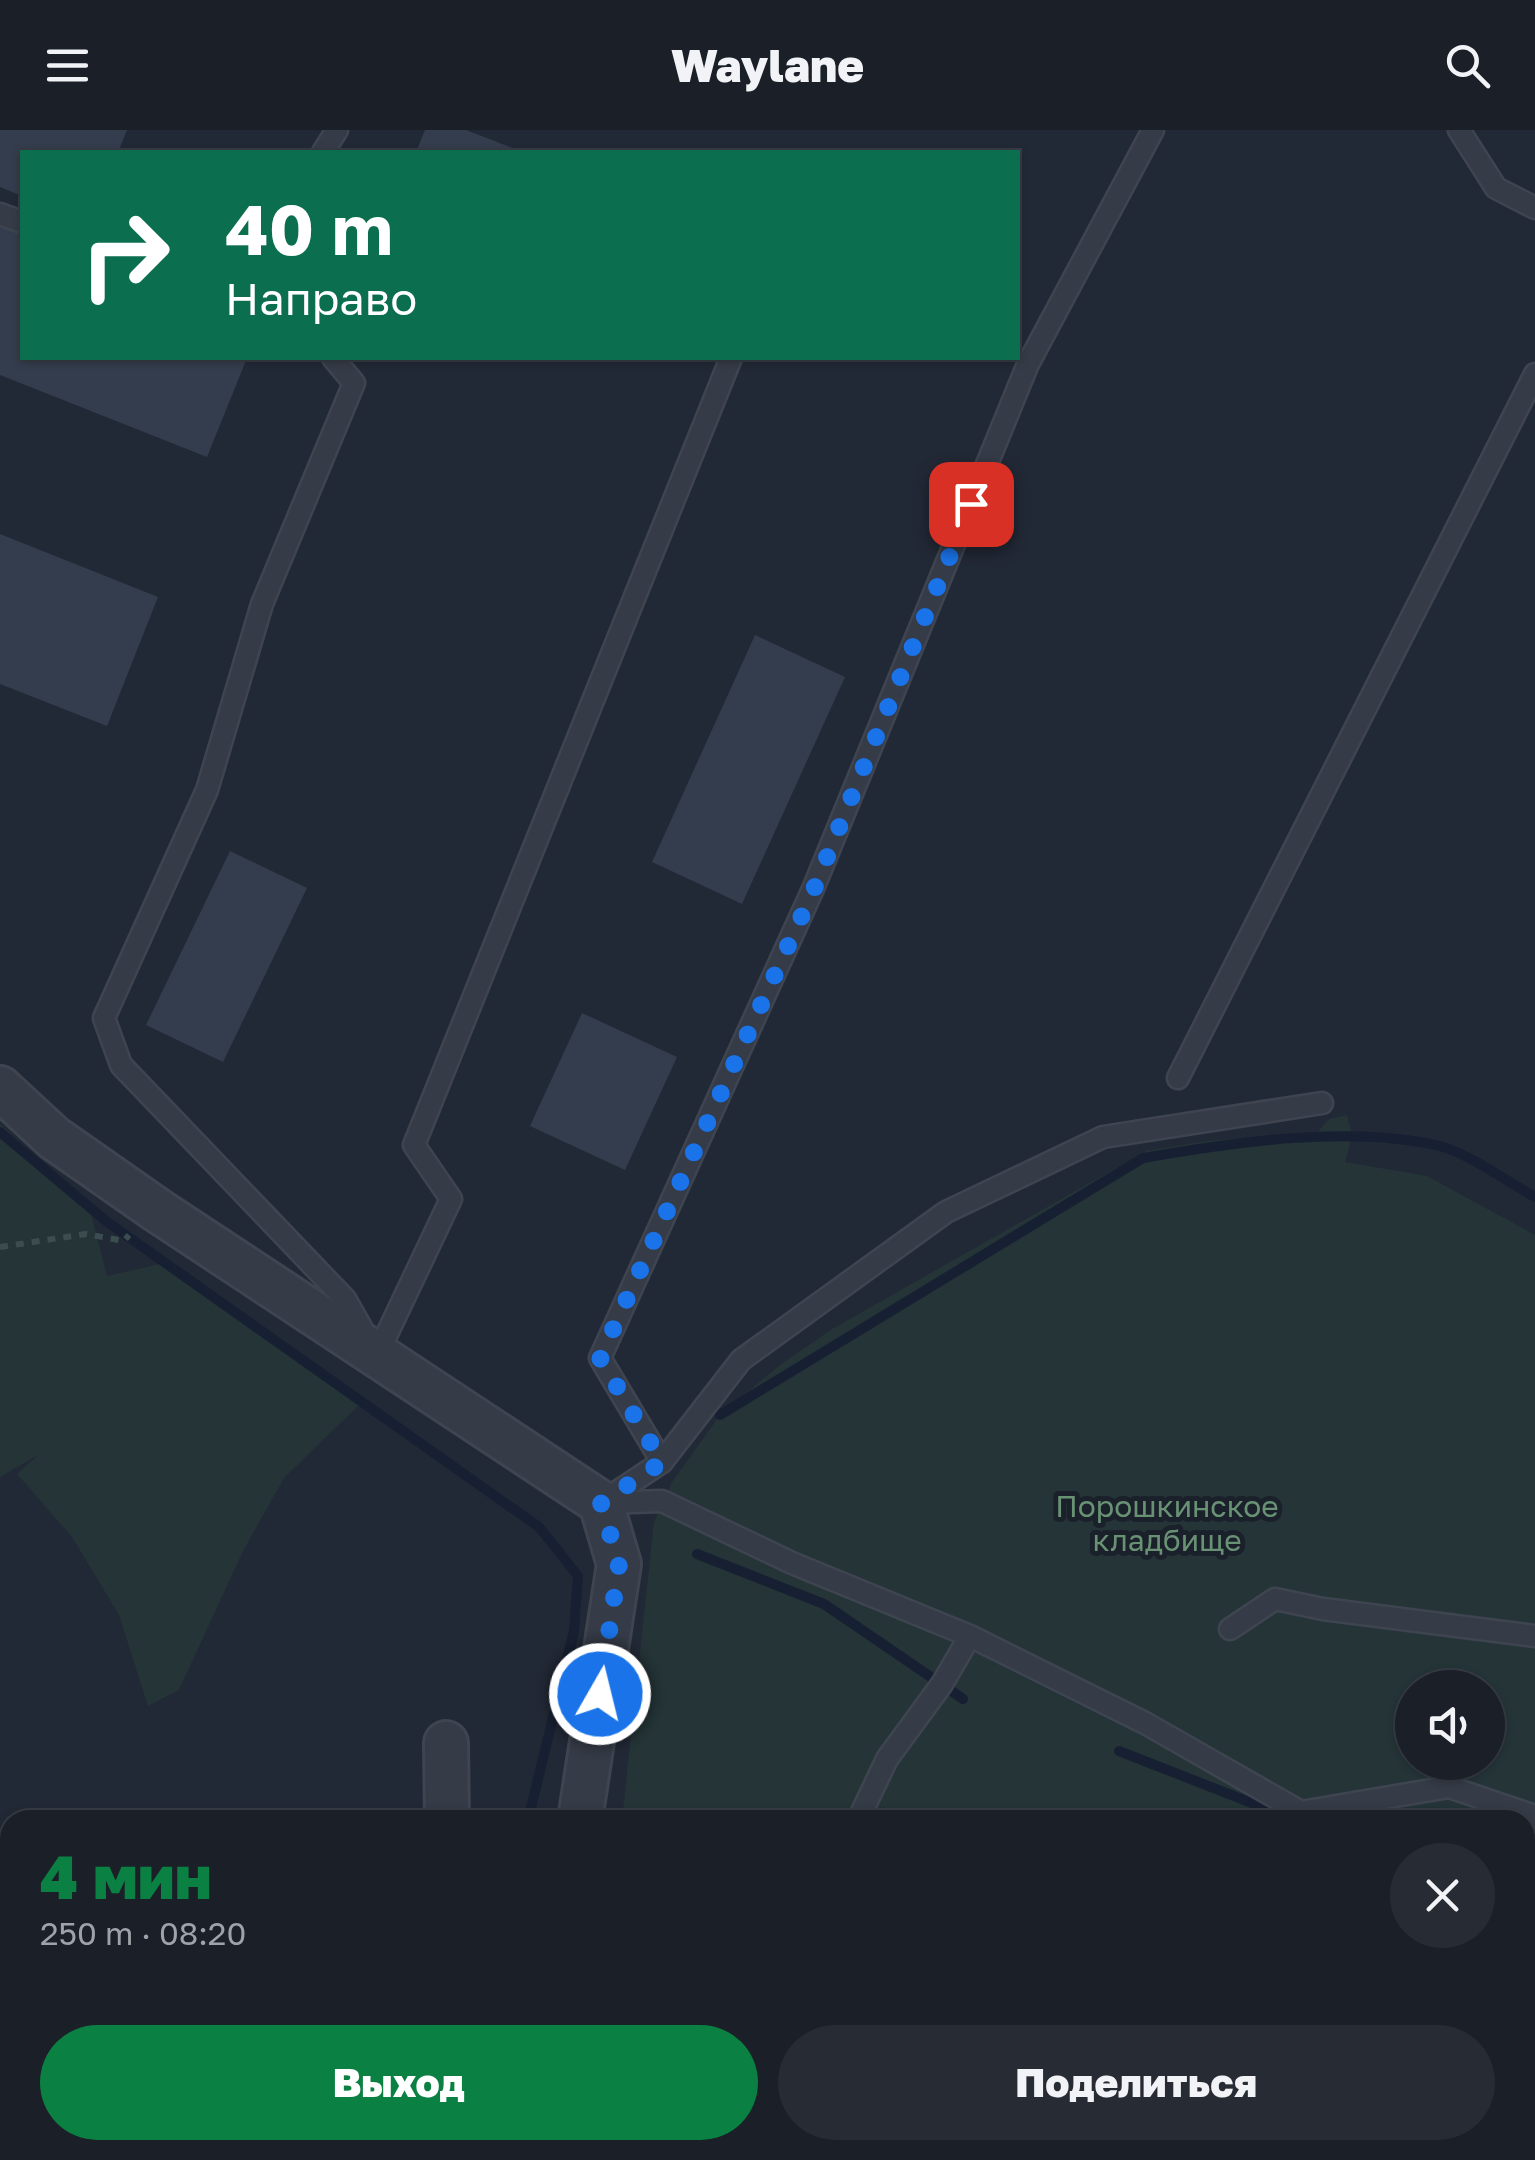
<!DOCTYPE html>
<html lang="ru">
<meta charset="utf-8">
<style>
:root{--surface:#1a1f28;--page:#272c34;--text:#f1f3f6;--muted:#9fa2a8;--line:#383d45;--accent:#0b8043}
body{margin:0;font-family:"Golos Text",sans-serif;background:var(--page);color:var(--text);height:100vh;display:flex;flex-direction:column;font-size:38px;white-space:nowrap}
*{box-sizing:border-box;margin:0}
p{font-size:32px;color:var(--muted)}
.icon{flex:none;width:55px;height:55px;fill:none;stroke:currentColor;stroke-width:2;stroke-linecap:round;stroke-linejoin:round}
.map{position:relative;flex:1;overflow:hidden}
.panel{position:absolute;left:0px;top:1680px;width:1535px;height:350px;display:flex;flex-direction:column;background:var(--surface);border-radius:30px 30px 0 0;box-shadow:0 2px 8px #0004,0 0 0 2px var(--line)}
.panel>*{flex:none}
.guide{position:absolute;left:20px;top:20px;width:1000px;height:210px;border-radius:0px;box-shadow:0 2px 8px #0004,0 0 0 2px var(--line);background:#0b6e4f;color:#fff;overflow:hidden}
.buttons{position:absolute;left:1395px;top:1540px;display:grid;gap:20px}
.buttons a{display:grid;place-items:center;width:110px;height:110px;border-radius:50%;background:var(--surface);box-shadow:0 2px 8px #0004,0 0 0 2px var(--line);font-size:50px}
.pin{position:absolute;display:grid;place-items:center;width:85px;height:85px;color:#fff;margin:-42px;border-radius:20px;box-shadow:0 5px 15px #0006}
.me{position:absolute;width:110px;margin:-55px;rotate:8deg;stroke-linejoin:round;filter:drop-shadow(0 0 8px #0008)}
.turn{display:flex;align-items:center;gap:35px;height:210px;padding:0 40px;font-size:45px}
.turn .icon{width:130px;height:130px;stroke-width:2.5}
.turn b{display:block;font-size:70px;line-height:85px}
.round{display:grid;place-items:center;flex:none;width:105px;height:105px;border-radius:52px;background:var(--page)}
.overview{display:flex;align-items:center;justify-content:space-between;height:170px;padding:0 40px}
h1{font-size:60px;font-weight:800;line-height:75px;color:var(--accent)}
.button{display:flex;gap:20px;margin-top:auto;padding:20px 40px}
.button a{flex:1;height:115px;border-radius:60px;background:var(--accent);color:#fff;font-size:40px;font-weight:800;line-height:115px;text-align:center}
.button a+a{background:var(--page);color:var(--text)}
header{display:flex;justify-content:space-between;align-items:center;height:130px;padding:0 40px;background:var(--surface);font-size:45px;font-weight:800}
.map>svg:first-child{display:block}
.green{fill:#243437;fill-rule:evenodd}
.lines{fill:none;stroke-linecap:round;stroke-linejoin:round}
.stream{stroke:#172032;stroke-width:10}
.building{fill:#343d4d}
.lane-casing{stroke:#3f4550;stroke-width:25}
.street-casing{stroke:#3f4550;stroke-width:48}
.path{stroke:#3c4d50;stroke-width:6;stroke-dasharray:8 8;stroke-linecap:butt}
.lane{stroke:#353b47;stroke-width:20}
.street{stroke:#353b47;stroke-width:42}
.route{stroke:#1a73e8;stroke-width:18;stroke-dasharray:0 32.4}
.labels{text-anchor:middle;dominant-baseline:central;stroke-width:10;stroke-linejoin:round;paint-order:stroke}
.park-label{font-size:30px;fill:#699275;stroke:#1b212b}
</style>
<header><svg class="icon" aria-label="menu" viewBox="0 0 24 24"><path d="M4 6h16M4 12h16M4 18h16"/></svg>Waylane<svg class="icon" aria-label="search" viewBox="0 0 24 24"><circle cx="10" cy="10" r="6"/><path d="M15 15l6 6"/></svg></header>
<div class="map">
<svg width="1535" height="2030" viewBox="0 0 1535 2030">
<rect width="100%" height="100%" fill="#222936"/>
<g class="green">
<path d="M1347,985l5,21 -7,26 82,14 108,59v925h-856l-6,-10h852v-330h-903l32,-298 18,-40 48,-67 60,-50 52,-36 314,-178 62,-10 109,-8 12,-14zM1412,1558h76v74h-76z"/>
<polygon points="0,994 88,1072 107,1146 160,1134 360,1274 284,1348 243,1421 179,1560 148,1576 119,1485 72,1407 17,1344 38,1325 0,1347"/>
</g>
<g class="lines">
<g class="stream">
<polyline points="0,1002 106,1091 539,1397 578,1446 574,1501 528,1690"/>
<path d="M720,1285l423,-257c92,-16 205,-33 297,-12 25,6 70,37 95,51"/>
<polyline points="697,1424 824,1474 963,1569"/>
<polyline points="1119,1621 1295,1690"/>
<polyline points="1525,1763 1535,1766"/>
<polyline points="576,2020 581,2030"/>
</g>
</g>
<g class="building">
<polygon points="0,0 127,0 118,22 22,22 22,66 0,57"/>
<polygon points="425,0 466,0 523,22 416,22"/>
<polygon points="0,95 22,104 22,228 247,228 207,327 0,245"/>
<polygon points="0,404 158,467 107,596 0,554"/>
<polygon points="755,505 845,547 742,774 652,732"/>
<polygon points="230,721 307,758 223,932 146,895"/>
<polygon points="582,883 677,927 625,1040 530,996"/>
</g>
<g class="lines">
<g class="lane-casing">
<g id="lane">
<polyline points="1459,0 1496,58 1535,78"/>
<polyline points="323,22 337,0"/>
<polyline points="0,84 22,92"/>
<polyline points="333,228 354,253 262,474 207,660 104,888 121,935 345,1169 366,1206"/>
<polyline points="1178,948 1535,244"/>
<polyline points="377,1225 451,1069 414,1015 731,228"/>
<polyline points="662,1332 600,1228 813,759 1028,234 1153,0"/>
<polyline points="602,1372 662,1332 741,1230 946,1082 1103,1007 1322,973"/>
<polyline points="601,1373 662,1371 792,1433 970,1506 1145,1593 1301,1682 1449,1657 1535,1686"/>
<polyline points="1230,1499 1275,1469 1323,1479 1535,1506"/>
<polyline points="858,1690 887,1629 942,1554 970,1506"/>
</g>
</g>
<g class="street-casing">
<g id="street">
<polyline points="0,958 54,1008 157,1080 601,1373 619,1434 580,1690"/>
<polyline points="446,1613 447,1690"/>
<polyline points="626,2020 630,2030"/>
<polyline points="376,2030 381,2020"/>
</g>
</g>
<polyline class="path" points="0,1117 86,1104 124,1111 129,1105"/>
<use href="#lane" class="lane"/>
<use href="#street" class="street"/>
</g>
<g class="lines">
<polyline class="route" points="600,1564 619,1434 601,1373 662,1332 600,1228 814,759 971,374"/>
</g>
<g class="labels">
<g class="park-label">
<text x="1167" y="1376">Порошкинское<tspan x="1167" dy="34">кладбище</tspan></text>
</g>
</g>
</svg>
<div class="buttons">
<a><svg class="icon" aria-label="sound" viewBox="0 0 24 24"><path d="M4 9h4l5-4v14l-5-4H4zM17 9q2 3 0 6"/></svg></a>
</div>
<div class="pin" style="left:971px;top:374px;background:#d93025"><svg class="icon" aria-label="arrive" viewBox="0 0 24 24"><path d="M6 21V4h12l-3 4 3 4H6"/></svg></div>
<svg class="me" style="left:600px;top:1564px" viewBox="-20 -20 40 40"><circle r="17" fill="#1a73e8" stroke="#fff" stroke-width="3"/><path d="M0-11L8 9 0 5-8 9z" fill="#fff"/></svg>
<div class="guide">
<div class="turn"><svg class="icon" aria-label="right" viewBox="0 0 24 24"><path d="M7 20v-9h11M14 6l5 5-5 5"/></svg><div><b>40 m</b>Направо</div></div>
</div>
<section class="panel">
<div class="overview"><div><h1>4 мин</h1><p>250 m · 08:20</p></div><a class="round"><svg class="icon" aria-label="close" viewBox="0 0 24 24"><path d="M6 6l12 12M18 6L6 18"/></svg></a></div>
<div class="button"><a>Выход</a><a>Поделиться</a></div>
</section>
</div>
